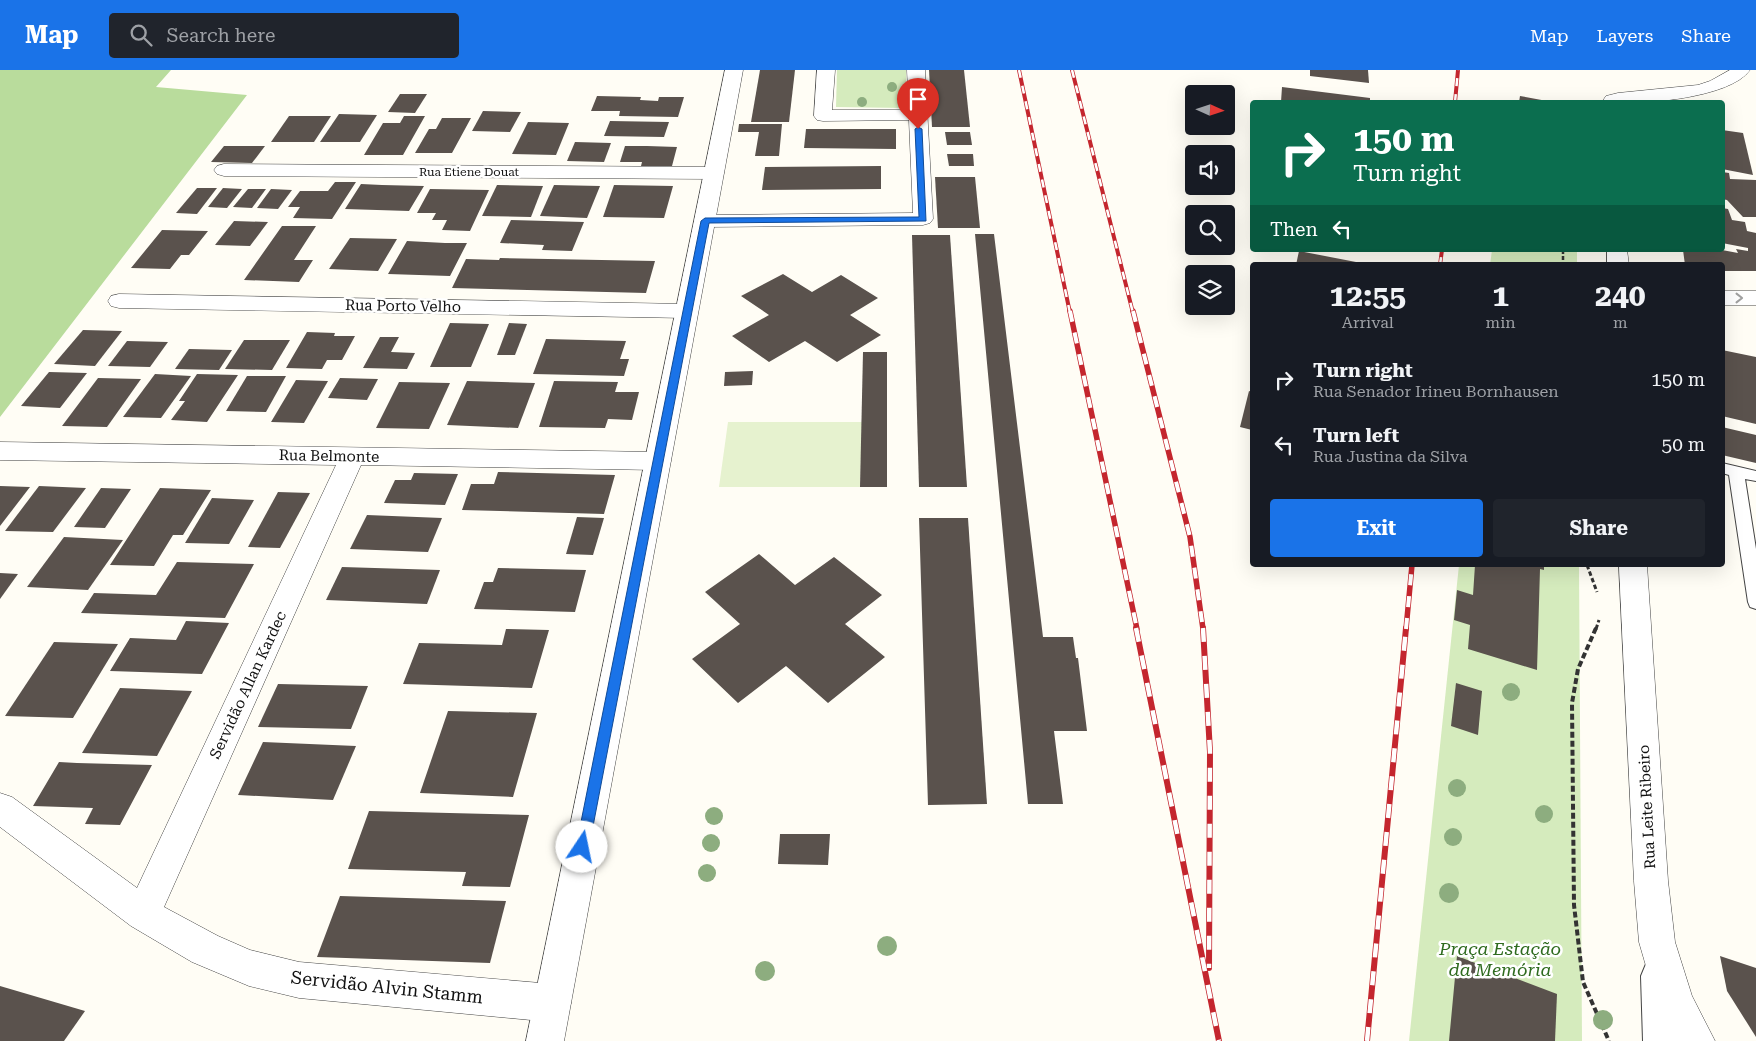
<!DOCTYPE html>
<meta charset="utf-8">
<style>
:root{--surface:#171b24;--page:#20242c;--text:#f1f3f6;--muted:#9ea1a6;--accent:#1a73e8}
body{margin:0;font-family:"Roboto Serif",serif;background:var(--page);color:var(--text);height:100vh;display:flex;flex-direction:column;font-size:19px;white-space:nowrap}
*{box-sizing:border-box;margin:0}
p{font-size:16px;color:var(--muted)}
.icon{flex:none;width:28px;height:28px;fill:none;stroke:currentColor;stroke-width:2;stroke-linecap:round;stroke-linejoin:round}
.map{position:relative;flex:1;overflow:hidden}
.sheet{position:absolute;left:1250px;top:192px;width:475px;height:305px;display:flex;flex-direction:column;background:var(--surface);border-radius:5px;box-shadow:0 5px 20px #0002}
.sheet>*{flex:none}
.guide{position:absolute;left:1250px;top:30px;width:475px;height:152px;border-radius:5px;box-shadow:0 5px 20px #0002;background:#0b6e4f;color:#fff;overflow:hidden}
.needle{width:32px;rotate:93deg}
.controls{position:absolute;left:1185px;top:15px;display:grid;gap:10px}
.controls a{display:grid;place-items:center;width:50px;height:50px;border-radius:5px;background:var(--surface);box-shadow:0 5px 20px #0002;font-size:25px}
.pin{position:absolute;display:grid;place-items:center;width:42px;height:42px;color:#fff;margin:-51px -21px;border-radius:50% 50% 50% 0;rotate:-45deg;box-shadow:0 0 5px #0007}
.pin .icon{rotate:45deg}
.me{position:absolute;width:55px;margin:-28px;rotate:11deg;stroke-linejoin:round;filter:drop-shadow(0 0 4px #0008)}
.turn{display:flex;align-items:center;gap:18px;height:105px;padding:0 20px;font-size:22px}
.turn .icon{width:65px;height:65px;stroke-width:2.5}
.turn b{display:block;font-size:35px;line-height:42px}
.then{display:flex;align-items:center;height:48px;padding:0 20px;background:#0003;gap:10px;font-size:19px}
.eta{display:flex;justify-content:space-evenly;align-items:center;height:85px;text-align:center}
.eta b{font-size:30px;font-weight:700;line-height:35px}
.button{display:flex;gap:10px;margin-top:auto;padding:10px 20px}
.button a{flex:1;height:58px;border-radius:5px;background:var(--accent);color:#fff;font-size:20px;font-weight:700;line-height:58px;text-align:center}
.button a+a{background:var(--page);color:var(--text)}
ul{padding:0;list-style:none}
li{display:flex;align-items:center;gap:15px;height:65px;padding:0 20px}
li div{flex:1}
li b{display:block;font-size:19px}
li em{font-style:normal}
header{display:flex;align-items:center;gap:30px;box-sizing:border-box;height:70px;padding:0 25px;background:var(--accent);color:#fff}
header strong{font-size:24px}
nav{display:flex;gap:28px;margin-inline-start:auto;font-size:18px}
.search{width:350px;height:45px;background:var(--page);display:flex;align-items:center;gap:12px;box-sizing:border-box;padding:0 18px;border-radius:5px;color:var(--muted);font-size:19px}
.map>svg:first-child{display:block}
.green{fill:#d5ebbd}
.forest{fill:#b9dc9c}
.pitch{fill:#e6f2cf}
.building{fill:#5a524d}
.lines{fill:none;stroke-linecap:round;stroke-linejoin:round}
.service-casing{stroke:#444;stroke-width:2}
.pedestrian-casing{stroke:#444;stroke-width:2}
.minor-casing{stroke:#444;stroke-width:1}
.tertiary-casing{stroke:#444;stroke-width:1}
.path-far2{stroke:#333;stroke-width:2.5;stroke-dasharray:4 2;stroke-linecap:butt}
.path-far1{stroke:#333;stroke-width:3;stroke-dasharray:4.5 2.5;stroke-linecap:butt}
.path{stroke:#333;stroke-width:4;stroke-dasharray:6 3;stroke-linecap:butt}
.service{fill:#fff;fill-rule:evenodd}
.pedestrian{fill:#fff;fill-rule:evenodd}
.minor{fill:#fff;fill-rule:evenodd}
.tertiary{fill:#fff;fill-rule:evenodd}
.rail-far2-casing{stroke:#c4262e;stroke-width:4}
.rail-far1-casing{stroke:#c4262e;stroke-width:5.5}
.rail-casing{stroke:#c4262e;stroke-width:6}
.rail-far2{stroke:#fff;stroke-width:2.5;stroke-dasharray:8;stroke-linecap:butt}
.rail-far1{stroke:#fff;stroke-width:4;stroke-dasharray:11;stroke-linecap:butt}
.rail{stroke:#fff;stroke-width:4.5;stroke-dasharray:14;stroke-linecap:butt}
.tree{fill:#8dad7f}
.oneway{stroke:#a0a0a0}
.route{fill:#1a73e8;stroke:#114b97}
.labels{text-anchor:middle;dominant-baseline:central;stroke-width:5;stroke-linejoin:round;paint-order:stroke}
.far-street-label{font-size:12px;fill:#111;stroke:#fff}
.street-label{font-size:15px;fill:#111;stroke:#fff}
.near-park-label{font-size:18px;font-style:italic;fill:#2f6b1f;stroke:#fff}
.near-street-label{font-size:18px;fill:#111;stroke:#fff}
</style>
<header>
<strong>Map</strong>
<div class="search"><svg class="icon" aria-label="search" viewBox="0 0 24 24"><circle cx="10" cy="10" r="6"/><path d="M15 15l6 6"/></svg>Search here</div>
<nav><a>Map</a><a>Layers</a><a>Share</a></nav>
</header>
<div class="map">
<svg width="1756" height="971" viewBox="0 0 1756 971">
<rect width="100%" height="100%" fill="#fffdf5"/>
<g class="green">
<polygon points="837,0 906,0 907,36 904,38 836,37"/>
<polygon points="1492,180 1577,180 1577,195 1490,195"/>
<polygon points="1459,495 1579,495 1582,971 1409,971"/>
</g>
<polygon class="forest" points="0,0 171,0 156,17 247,25 0,347"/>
<polygon class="pitch" points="728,352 862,352 860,417 719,417"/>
<g class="building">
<polygon points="760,0 795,0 789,52 751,52"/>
<polygon points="929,0 964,0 970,57 932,57"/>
<polygon points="1310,0 1368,0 1369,13 1310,6"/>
<polygon points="1282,17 1370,28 1370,32 1333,32 1310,30 1309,32 1281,32"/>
<polygon points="400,24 427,24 415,43 388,42"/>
<polygon points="597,26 641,27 640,30 658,31 659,27 684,27 678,47 619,46 620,41 591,41"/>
<polygon points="1520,26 1547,31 1547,32 1519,32"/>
<polygon points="483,41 521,42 510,62 472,61"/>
<polygon points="339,44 377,45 360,72 320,72"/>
<polygon points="289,46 331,46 314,72 271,72"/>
<polygon points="404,46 425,46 403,85 364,85 383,53 400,53"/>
<polygon points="442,48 471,48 452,83 415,83 429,59 436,59"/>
<polygon points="610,51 669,52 664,67 604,66"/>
<polygon points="528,52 569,53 556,85 512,84"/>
<polygon points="739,54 782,54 779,86 755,86 759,62 738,62"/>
<polygon points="806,59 896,59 896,79 804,78"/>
<polygon points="1722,60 1743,63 1753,105 1722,99"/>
<polygon points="945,62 970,62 972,75 947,75"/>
<polygon points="575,72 611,73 604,92 567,91"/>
<polygon points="224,76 265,76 252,93 211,92"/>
<polygon points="625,76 647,76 677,77 672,96 641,96 642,92 620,92"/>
<polygon points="947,84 973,84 974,96 949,96"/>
<polygon points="881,96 881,119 762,120 765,97"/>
<polygon points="1722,102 1729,103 1730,109 1756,110 1756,147 1743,147 1727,130 1722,129"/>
<polygon points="935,107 975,107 980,158 938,158"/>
<polygon points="335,112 356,112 332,149 293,148 300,137 288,137 300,121 328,121"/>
<polygon points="361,114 382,115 424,116 409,141 345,139"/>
<polygon points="497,115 543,116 531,147 482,146"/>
<polygon points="554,115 600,116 587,148 540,146"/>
<polygon points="614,115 673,116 664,148 603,147"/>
<polygon points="197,118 217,118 197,144 176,143"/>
<polygon points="223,118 242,119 227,138 208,137"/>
<polygon points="248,119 266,119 252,138 233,137"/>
<polygon points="271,119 292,120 278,139 257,138"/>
<polygon points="430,119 489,120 470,161 442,160 447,150 432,150 436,143 417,143"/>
<polygon points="1722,138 1728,139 1732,150 1745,152 1747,161 1756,163 1756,201 1722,201 1722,195 1685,195 1683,180 1722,180 1738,183 1736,179 1748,181 1748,178 1722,173"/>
<polygon points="511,150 584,152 572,181 542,180 544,175 500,173"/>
<polygon points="234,151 268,152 250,176 215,175"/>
<polygon points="282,156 316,156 294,190 313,190 299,212 244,210"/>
<polygon points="162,160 208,161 189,185 181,185 170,199 131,198"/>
<polygon points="975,164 994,164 1043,567 1073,567 1076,588 1078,588 1087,661 1054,661 1063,734 1028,734"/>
<polygon points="912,165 950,165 967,417 919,417"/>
<polygon points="350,168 397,169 378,201 329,199"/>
<polygon points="407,171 445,173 467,173 450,206 388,204"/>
<polygon points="1299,181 1356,192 1355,195 1296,195"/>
<polygon points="500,188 655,191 646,223 452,218 466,189 499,190"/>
<polygon points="783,204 812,222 841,205 878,228 850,245 881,265 837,292 805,271 769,292 732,266 769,245 741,226"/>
<polygon points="450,253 489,254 471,297 430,297"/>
<polygon points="509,253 527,254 515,285 497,285"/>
<polygon points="83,260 122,261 95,296 54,294"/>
<polygon points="307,262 335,263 334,266 355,266 342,290 327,290 322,299 286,298"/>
<polygon points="380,267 399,267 391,282 415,283 407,299 363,298"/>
<polygon points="546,269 626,271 620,289 629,289 624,306 533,304"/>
<polygon points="244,270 290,270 272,300 225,299"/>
<polygon points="127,271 168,272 150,297 108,296"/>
<polygon points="189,279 232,280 219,300 175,299"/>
<polygon points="1722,280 1756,287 1756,354 1722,346"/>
<polygon points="863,282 887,282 887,417 860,417"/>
<polygon points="753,301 752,315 724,316 725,302"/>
<polygon points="49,302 87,303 60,338 21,336"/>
<polygon points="155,304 191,306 161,348 123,347"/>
<polygon points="197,304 238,305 207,352 171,350 185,331 179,331"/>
<polygon points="247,306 286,306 266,342 226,341"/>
<polygon points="98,308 141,309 107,357 62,356"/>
<polygon points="340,308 378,309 367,330 328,328"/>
<polygon points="296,310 328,311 304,353 271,352"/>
<polygon points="467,311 535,313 518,358 447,355"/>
<polygon points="554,311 618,312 615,322 639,322 632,350 608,349 605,358 539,357"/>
<polygon points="399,312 450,313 429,359 376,358"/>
<polygon points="1249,321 1252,322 1252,360 1240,357"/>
<polygon points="1722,357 1756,365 1756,393 1722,385"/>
<polygon points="498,402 615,405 604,444 462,440 471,414 494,414"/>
<polygon points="414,403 458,404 445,435 384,433 395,410 411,410"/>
<polygon points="0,416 30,417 0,456"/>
<polygon points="39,416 86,418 53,462 5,461"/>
<polygon points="101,418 131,419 105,458 74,457"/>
<polygon points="160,418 211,420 183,465 173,465 154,496 110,495"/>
<polygon points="278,422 310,423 280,478 248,477"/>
<polygon points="212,428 254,430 229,474 185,473"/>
<polygon points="367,445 442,448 428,482 350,479"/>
<polygon points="577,447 604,448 593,485 566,484"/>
<polygon points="919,448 968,448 987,734 928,735"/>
<polygon points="64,467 123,470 88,520 27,517"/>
<polygon points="759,484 795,515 834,487 882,525 845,554 885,587 828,633 786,596 738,633 692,589 740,554 705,522"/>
<polygon points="177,492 254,494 225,548 81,543 94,523 156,525"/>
<polygon points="1475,495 1544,495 1544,500 1540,499 1537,600 1468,579 1470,555 1454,550 1457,520 1473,525"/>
<polygon points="342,497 440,500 427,534 326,530"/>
<polygon points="498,498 586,500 575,542 474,539 484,512 493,512"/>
<polygon points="0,503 18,504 0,529"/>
<polygon points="186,551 229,553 202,604 110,601 130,568 176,570"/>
<polygon points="506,559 549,560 532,618 403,614 419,573 502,575"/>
<polygon points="54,572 118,574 73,648 5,646"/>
<polygon points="1456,613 1482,621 1478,665 1451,656"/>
<polygon points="278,614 368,616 351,659 258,657"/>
<polygon points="120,618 192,621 157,686 82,683"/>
<polygon points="448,641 537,643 513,727 420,723"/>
<polygon points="263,672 356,676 333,730 238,725"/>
<polygon points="59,692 77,693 152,695 120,755 85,754 93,738 33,736"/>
<polygon points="369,741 529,745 510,817 462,816 466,802 348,799"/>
<polygon points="780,764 830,764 828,795 778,794"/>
<polygon points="340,826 506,831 490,893 317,887"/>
<polygon points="1457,886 1557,924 1555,971 1449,971"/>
<polygon points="1720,886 1756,898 1756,967 1727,921"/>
<polygon points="0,916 85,941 64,971 0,971"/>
</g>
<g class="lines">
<g class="service-casing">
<polygon id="service" points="1722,393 1756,401 1756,411 1745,409 1756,479 1756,539 1750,537 1748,532 1729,405 1722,403"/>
</g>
<g class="pedestrian-casing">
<polygon id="pedestrian" points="1658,889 1670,894 1675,906 1677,971 1643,971 1641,906 1646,894"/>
</g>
<g class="minor-casing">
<g id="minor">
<polygon points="817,0 835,0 832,40 909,40 907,0 925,0 933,149 930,153 923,155 705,157 698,155 695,151 698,147 705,145 913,143 909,50 823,51 817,50 814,46"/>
<polygon points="224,94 714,97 721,99 724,103 721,107 714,109 224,106 217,104 214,100 217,96"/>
<polygon points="119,224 687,234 695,236 698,241 695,246 687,248 119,238 111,236 108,231 111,226"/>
<polygon points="0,372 658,382 667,385 671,391 667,397 658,400 361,395 164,837 218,866 250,880 299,892 552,914 565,920 571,933 565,946 552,952 299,928 249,916 192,892 131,856 0,757 0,723 12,727 137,818 336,395 0,390"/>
</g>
</g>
<g class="tertiary-casing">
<g id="tertiary">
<polygon points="725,0 743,0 564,971 526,971"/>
<path d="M1730,0h20c-20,29 -115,36 -148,32l4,-6 12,-3 80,-8 12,-4z"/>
<polygon points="1607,180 1627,180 1629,195 1607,195"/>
<rect x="1722" y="221" width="34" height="14"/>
<polygon points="1619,495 1647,495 1668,811 1675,872 1692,926 1715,971 1675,971 1657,934 1639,872 1634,811"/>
</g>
</g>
<polyline class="path-far2" points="1563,180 1563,195"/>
<g class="path-far1">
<polyline points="1587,495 1597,522"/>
<polyline points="1596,559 1599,550"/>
</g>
<polyline class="path" points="1596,558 1578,599 1572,633 1574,835 1583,912 1609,971"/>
<use href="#service" class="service"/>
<use href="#pedestrian" class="pedestrian"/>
<use href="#minor" class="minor"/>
<use href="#tertiary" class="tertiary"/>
<g class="rail-far2-casing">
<g id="rail-far2">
<polyline points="1019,0 1070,243"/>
<polyline points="1072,0 1133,243"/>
<polyline points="1455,32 1458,0"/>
<polyline points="1440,195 1442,180"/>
</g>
</g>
<g class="rail-far1-casing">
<g id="rail-far1">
<polyline points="1070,241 1137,559"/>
<polyline points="1133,241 1190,467 1203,559"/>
<polyline points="1406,559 1412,495"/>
</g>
</g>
<g class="rail-casing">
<g id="rail">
<polyline points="1136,558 1219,971"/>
<polyline points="1203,558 1210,682 1209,898"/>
<polyline points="1367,971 1406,558"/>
</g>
</g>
<use href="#rail-far2" class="rail-far2"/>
<use href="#rail-far1" class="rail-far1"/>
<use href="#rail" class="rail"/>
</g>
<g class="tree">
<circle cx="892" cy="17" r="5"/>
<circle cx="862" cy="32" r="5"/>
<circle cx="1511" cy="622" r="9"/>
<circle cx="1457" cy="718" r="9"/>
<circle cx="1544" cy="744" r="9"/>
<circle cx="714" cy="746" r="9"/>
<circle cx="1453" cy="767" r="9"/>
<circle cx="711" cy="773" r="9"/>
<circle cx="707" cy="803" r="9"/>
<circle cx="1449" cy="823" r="10"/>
<circle cx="887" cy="876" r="10"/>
<circle cx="765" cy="901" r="10"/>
<circle cx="1603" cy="950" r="10"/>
</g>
<defs><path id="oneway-chevron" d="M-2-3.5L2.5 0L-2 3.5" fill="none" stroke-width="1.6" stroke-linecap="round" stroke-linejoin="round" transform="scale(1.25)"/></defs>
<use class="oneway" href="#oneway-chevron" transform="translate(1739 228)"/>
<polygon class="route" points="918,57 922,59 926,151 709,153 589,777 587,782 582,784 578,782 576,777 701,151 705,148 919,147 915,59"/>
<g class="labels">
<g class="far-street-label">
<text x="469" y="102">Rua Etiene Douat</text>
</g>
<g class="street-label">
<text transform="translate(403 236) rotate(1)">Rua Porto Velho</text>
<text transform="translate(329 386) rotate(1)">Rua Belmonte</text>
<text transform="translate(248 615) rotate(-65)">Servidão Allan Kardec</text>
<text transform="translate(1647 737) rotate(-93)">Rua Leite Ribeiro</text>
</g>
<g class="near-park-label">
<text x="1500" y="878">Praça Estação<tspan x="1500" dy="21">da Memória</tspan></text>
</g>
<g class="near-street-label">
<text transform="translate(387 917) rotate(6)">Servidão Alvin Stamm</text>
</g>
</g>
</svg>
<div class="controls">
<a><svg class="needle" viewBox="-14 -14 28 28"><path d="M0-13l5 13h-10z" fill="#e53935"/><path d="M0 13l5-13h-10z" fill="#9ea1a6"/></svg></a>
<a><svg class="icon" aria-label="sound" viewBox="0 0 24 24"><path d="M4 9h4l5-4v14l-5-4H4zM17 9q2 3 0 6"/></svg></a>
<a><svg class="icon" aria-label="search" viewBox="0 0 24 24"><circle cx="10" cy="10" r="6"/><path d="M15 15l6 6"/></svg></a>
<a><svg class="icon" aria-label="layers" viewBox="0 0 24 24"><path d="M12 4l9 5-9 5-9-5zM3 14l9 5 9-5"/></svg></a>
</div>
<div class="pin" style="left:918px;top:59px;background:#d93025"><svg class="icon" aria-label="arrive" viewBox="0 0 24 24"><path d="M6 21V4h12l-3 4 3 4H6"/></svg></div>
<svg class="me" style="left:582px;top:777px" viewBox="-20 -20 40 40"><circle r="19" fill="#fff"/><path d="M0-13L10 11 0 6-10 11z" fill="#1a73e8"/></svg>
<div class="guide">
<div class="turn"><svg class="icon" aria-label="right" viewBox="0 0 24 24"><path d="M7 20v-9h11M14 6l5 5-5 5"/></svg><div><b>150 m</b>Turn right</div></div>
<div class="then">Then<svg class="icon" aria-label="left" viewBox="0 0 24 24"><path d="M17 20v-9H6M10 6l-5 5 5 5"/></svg></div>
</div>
<section class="sheet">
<div class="eta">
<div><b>12:55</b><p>Arrival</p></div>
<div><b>1</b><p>min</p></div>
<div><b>240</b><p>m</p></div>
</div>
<ul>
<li><svg class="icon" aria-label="right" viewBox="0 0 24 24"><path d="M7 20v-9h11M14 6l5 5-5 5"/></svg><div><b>Turn right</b><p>Rua Senador Irineu Bornhausen</p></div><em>150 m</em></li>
<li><svg class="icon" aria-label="left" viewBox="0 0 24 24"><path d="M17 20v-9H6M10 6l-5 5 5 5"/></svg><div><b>Turn left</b><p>Rua Justina da Silva</p></div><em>50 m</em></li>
</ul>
<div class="button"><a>Exit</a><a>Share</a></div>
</section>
</div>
